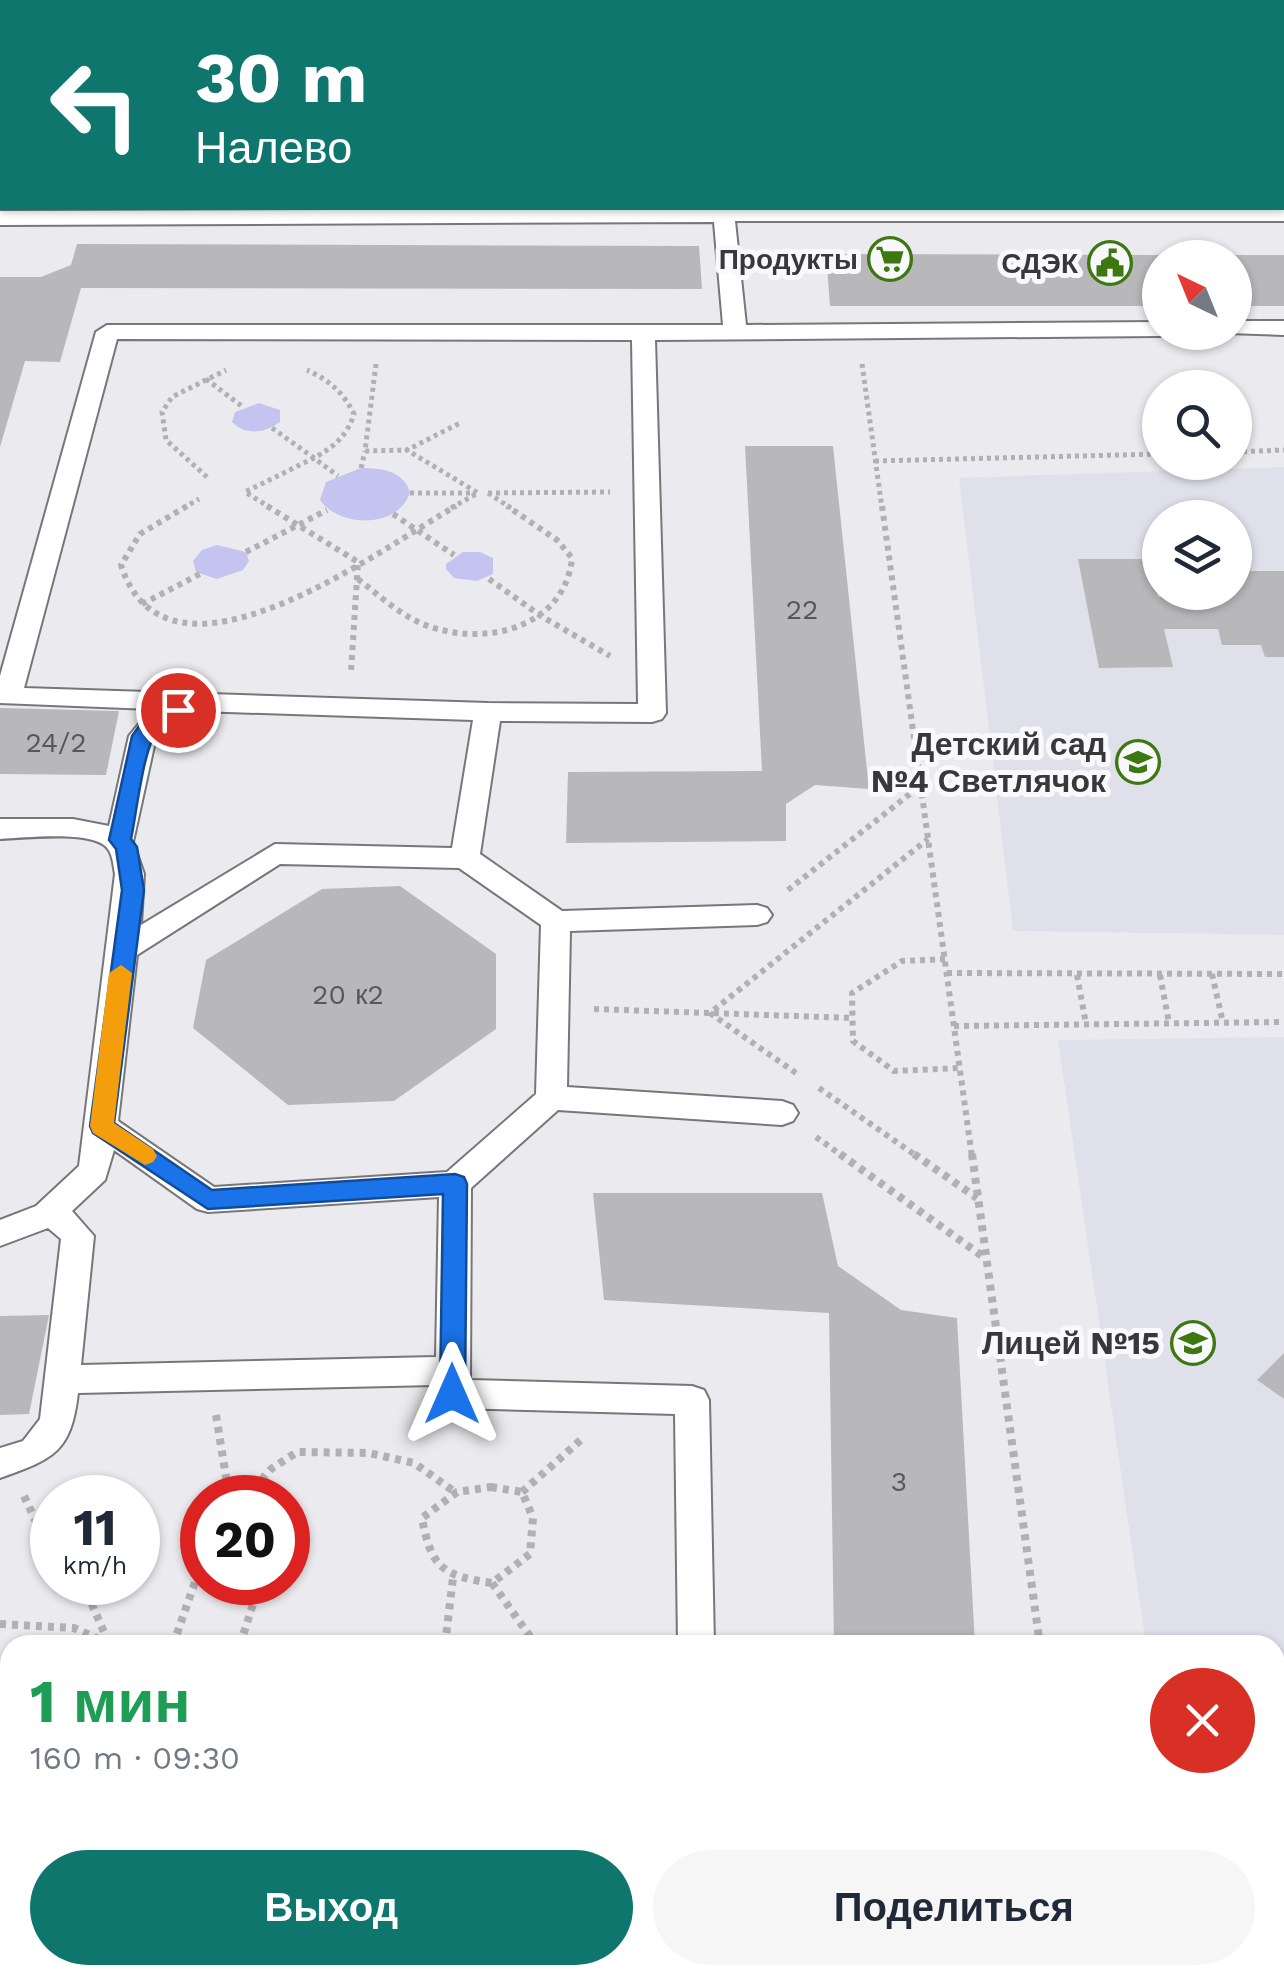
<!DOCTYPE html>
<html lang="ru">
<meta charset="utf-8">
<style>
:root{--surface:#fff;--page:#f6f6f7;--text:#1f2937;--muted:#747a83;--accent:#0f766e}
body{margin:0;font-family:"Work Sans",sans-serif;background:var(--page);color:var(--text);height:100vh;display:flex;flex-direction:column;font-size:38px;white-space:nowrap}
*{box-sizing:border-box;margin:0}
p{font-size:32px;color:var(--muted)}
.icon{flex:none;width:55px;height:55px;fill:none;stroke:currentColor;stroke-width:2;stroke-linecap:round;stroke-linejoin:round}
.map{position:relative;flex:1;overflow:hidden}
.side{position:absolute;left:0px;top:1635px;width:1285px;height:350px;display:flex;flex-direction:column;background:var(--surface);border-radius:30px 30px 0 0;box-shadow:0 2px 8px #0004}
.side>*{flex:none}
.guide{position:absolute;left:0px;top:0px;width:1285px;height:210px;box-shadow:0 2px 8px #0004;background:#0f766e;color:#fff;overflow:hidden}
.needle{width:65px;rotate:317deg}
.controls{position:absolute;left:1142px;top:240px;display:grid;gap:20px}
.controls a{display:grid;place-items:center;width:110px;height:110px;border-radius:50%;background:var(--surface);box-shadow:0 2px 8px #0004;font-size:50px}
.speed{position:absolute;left:30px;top:1475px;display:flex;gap:20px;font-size:50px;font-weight:700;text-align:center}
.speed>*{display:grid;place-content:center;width:130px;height:130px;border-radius:50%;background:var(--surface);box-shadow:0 2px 8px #0004;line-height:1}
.speed small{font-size:25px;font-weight:400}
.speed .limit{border:15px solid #d22;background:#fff;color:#111}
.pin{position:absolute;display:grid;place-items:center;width:85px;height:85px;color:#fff;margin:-42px;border:5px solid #fff;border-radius:50%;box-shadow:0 2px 10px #0007}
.me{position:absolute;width:110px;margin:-55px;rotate:0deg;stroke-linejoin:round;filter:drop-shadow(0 0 8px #0008)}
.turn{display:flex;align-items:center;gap:35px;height:210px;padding:0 30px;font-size:45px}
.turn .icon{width:130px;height:130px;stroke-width:2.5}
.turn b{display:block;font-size:70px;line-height:85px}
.round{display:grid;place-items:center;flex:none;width:105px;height:105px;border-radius:52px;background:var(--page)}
.overview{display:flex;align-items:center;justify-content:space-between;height:170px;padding:0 30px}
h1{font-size:60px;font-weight:700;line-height:75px;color:#1e9e55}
.primary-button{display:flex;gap:20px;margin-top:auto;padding:20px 30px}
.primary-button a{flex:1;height:115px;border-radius:60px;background:var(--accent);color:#fff;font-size:40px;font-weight:700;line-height:115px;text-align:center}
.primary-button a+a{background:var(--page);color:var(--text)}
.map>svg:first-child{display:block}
.built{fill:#e0e0eb;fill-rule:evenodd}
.green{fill:#c5c4f0}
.building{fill:#b8b8bb}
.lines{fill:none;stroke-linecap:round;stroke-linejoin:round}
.service-casing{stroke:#77777a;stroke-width:4}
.tertiary-casing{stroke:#77777a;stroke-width:4}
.path-far2{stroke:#b1b1b5;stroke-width:5;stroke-dasharray:4 4;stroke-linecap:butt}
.path-far1{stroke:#b1b1b5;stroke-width:6;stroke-dasharray:5 5;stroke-linecap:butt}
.path{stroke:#b1b1b5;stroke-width:8;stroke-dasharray:6 6;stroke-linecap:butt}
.service{fill:#fff;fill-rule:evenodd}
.tertiary{fill:#fff;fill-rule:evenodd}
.route{fill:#1a73e8;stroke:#114b97;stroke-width:2.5}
.slow{fill:#f59e0b}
.labels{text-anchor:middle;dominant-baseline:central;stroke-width:10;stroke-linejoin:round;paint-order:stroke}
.far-poi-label{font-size:28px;font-weight:bold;fill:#38383a;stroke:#f9f9fd;text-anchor:end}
.number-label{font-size:28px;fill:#58585a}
.poi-label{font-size:32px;font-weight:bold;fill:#38383a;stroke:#f9f9fd;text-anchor:end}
</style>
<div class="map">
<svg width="1284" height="1985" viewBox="0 0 1284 1985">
<rect width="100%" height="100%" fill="#ebebef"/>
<g class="built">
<path d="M1284,467v468l-271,-4 -54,-453zM1160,518h75v74h-75z"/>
<polygon points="1284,1037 1284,1983 1195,1985 1194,1975 1275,1975 1275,1645 1146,1645 1058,1040"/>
</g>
<g class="green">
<path d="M259,403l21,7v12c-15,11 -34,14 -48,0l3,-10z"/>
<path d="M361,468c21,0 43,3 49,25 -13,36 -70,35 -90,7l6,-18z"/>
<polygon points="217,545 246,552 249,561 243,570 217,579 196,572 193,561 202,550"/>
<polygon points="463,552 480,552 493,558 493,574 477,581 454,578 446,569 446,564"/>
</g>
<g class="building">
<polygon points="77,244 699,246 702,289 81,288 60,362 25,361 0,447 0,277 41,277 71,265"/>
<polygon points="826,254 1160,255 1160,306 830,306"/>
<rect x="1235" y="255" width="49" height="51"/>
<polygon points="745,446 833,446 869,789 815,785 786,804 786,841 566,843 568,772 762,771"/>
<polygon points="1078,559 1149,559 1158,597 1235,592 1235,584 1241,584 1238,571 1284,571 1284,657 1265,657 1261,645 1222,645 1218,629 1164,629 1173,667 1099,668"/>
<polygon points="0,708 119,711 106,775 0,774"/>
<polygon points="400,886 496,954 496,1029 394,1101 288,1105 193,1028 206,960 322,889"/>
<polygon points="593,1193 822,1193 838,1266 901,1310 957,1318 975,1645 834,1645 829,1313 604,1300"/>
<polygon points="49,1315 29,1414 0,1415 0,1316"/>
<polygon points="1284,1353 1284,1399 1257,1380"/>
</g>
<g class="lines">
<g class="service-casing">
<g id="service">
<polygon points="350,0 370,0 370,2 351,2"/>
<rect x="1282" y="58" width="2" height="12"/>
<path d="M1284,207v14h-549l11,104 414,-3v10h9l-9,4 -505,4 11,373 -4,6 -10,3 -152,-1 -20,133 82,57 195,-6 10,3 5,7 -5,7 -10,3 -187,6 -3,156 215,14 11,4 5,8 -5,8 -11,4 -224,-15 -87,78 -1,192 222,6 12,4 5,10 5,245h-36l-3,-231 -222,-6 -12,-4 -5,-19 -358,8c-7,60 -25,66 -78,85v-30l23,-7 17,-22 21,-180 -13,-11 -48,18v-26l36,-14 43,-40 36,-292c-2,-10 -2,-22 -11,-29 -20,-14 -80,-7 -104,-6v-20h73l36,7 20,-90 22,-27 -151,-6v-27l96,-344 11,-7h616l-9,-103 -714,3v-14zM117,339l515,1 6,364 -150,-1 -464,-15zM198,711l275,9 -21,128 -177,-4 -134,81 3,-51 -11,-32 23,-105 11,-14zM280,864l179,4 82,57 -5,169 -89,78 -233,15 -96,-66 19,-166zM114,1150l83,59 11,3 231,-15 -3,160 -355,8 13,-129 -22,-25 33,-31z"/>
<polygon points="1235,321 1284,321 1284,335 1227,333 1235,332"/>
<rect x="681" y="1975" width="40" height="10"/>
</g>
</g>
<g class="tertiary-casing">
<g id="tertiary">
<rect x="1282" y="106" width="2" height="22"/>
<rect x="0" y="109" width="2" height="22"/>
</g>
</g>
<g class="path-far2">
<polyline points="963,0 970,2"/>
<polyline points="1081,2 1095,0"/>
<polyline points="376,364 365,451 407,450"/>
<polyline points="862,364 882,508"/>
<polyline points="206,379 243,407"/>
<path d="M272,428l42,30c20,-11 33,-22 40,-44 -11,-22 -25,-34 -47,-44"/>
<polyline points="1235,452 1284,450"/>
<polyline points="875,461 1160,454"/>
<polyline points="361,468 365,451"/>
<polyline points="207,477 166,440 162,412 172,397 226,370"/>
<polyline points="410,493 475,493"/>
<polyline points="488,493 610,492"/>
<polyline points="488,493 511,508"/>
<polyline points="183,508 199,499"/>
<polyline points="271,508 245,492 314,458 338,476"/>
<polyline points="451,508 478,493 407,450 462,422"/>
</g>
<g class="path-far1">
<path d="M187,506l-47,28 -19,31c46,144 261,-17 335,-59"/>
<polyline points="267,506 358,562 351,672"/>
<polyline points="882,506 972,1157"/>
<polyline points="393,514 454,555"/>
<polyline points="246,552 327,510"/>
<path d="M358,579c22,17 44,38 70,47 59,21 137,1 144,-68l-15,-18 -50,-34"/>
<polyline points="489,579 541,616 610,656"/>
<polyline points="142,604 200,574"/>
<polyline points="788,890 920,786"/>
<polyline points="945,959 902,961 852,993 853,1041 894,1071 960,1068"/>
<polyline points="947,973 1284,974"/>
<polyline points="1212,974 1223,1023"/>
<polyline points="1077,975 1086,1024"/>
<polyline points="1160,975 1169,1023"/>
<polyline points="594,1009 853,1018"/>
<polyline points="954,1026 1284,1022"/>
<polyline points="796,1073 710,1013 928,839"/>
<polyline points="819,1088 918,1157"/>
<polyline points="816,1137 844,1157"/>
</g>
<g class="path">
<polyline points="840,1154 985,1258"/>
<polyline points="914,1154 977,1198"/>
<polyline points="972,1154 1040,1645"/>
<polyline points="216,1415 228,1489 226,1498"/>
<polyline points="258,1484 258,1498"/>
<path d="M491,1487l31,5 11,26 -3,36 -38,29c-49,-7 -61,-15 -70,-65l35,-26z"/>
<polyline points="228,1489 258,1484 271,1469 297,1452 369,1453 414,1463 452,1490"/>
<polyline points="522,1492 582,1439"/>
<polyline points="24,1496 38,1526 52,1541"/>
<polyline points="82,1582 107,1639"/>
<polyline points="492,1583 536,1645"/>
<polyline points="0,1624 74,1628 112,1645"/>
<polyline points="173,1645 202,1562"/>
<polyline points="240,1645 260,1582"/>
<polyline points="445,1645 453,1578"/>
<polyline points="0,1810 10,1807"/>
<polyline points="0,1833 10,1832"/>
<polyline points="0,1862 10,1860"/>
<polyline points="523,1975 523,1985"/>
<polyline points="1087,1975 1088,1985"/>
<polyline points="194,1985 199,1975"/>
<polyline points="229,1985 233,1975"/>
<polyline points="270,1985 275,1975"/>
</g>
<use href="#service" class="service"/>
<use href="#tertiary" class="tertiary"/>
</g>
<path class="route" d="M178,703l10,7c-8,7 -19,7 -27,15 -18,18 -24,87 -30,114l6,8 7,43 -30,233 98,67 243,-16 9,3 3,7 -2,210 -3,7 -10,3 -9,-3 -3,-7 3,-200 -235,15 -115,-76 -3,-7 32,-236 -6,-41 -7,-9 23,-104 17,-24z"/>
<polygon class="slow" points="121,965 132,973 114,1123 153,1149 157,1156 153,1162 145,1165 93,1133 90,1126 109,973"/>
<defs>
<g id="supermarket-ring" transform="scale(2.25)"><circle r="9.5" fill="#f9f9fd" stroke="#3c780f" stroke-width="1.5"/><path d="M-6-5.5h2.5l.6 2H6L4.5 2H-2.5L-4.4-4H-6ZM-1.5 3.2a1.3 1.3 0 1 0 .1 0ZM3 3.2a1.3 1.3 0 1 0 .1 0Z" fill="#3c780f"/></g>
<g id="civic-ring" transform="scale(2.25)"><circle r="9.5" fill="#f9f9fd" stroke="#3c780f" stroke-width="1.5"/><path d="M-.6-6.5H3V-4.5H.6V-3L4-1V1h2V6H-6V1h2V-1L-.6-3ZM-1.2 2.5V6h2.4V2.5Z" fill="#3c780f"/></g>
<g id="school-ring" transform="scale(2.25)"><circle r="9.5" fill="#f9f9fd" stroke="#3c780f" stroke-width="1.5"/><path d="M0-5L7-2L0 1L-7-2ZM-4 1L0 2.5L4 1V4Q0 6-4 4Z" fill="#3c780f"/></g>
</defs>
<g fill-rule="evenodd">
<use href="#supermarket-ring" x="890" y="259"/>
<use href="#civic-ring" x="1110" y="263"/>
<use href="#school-ring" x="1138" y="762"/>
<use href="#school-ring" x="1193" y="1343"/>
</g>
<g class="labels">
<g class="far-poi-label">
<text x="858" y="259">Продукты</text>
<text x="1078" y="263">СДЭК</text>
</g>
<g class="number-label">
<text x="802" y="609">22</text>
<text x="56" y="742">24/2</text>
<text x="348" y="994">20 к2</text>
<text x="899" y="1481">3</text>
</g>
<g class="poi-label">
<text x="1106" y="744">Детский сад<tspan x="1106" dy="37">№4 Светлячок</tspan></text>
<text x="1160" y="1343">Лицей №15</text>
</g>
</g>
</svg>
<div class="controls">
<a><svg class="needle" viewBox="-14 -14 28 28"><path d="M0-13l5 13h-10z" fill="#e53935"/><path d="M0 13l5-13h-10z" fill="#747a83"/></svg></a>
<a><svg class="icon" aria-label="search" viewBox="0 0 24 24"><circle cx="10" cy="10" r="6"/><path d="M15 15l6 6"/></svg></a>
<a><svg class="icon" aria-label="layers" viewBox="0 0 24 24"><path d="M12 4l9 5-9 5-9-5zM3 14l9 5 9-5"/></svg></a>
</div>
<div class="speed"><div>11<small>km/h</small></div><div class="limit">20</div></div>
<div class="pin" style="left:178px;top:710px;background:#d93025"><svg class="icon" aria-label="arrive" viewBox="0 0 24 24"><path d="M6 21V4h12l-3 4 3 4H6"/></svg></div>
<svg class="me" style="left:452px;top:1394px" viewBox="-20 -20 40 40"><path d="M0-17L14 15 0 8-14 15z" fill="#1a73e8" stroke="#fff" stroke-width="4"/></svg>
<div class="guide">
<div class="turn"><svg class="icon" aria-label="left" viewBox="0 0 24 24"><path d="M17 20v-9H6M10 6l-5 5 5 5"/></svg><div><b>30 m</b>Налево</div></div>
</div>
<section class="side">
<div class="overview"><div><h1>1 мин</h1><p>160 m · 09:30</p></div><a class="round" style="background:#d93025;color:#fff"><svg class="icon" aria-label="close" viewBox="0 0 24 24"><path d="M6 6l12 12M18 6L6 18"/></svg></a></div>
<div class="primary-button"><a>Выход</a><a>Поделиться</a></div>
</section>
</div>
